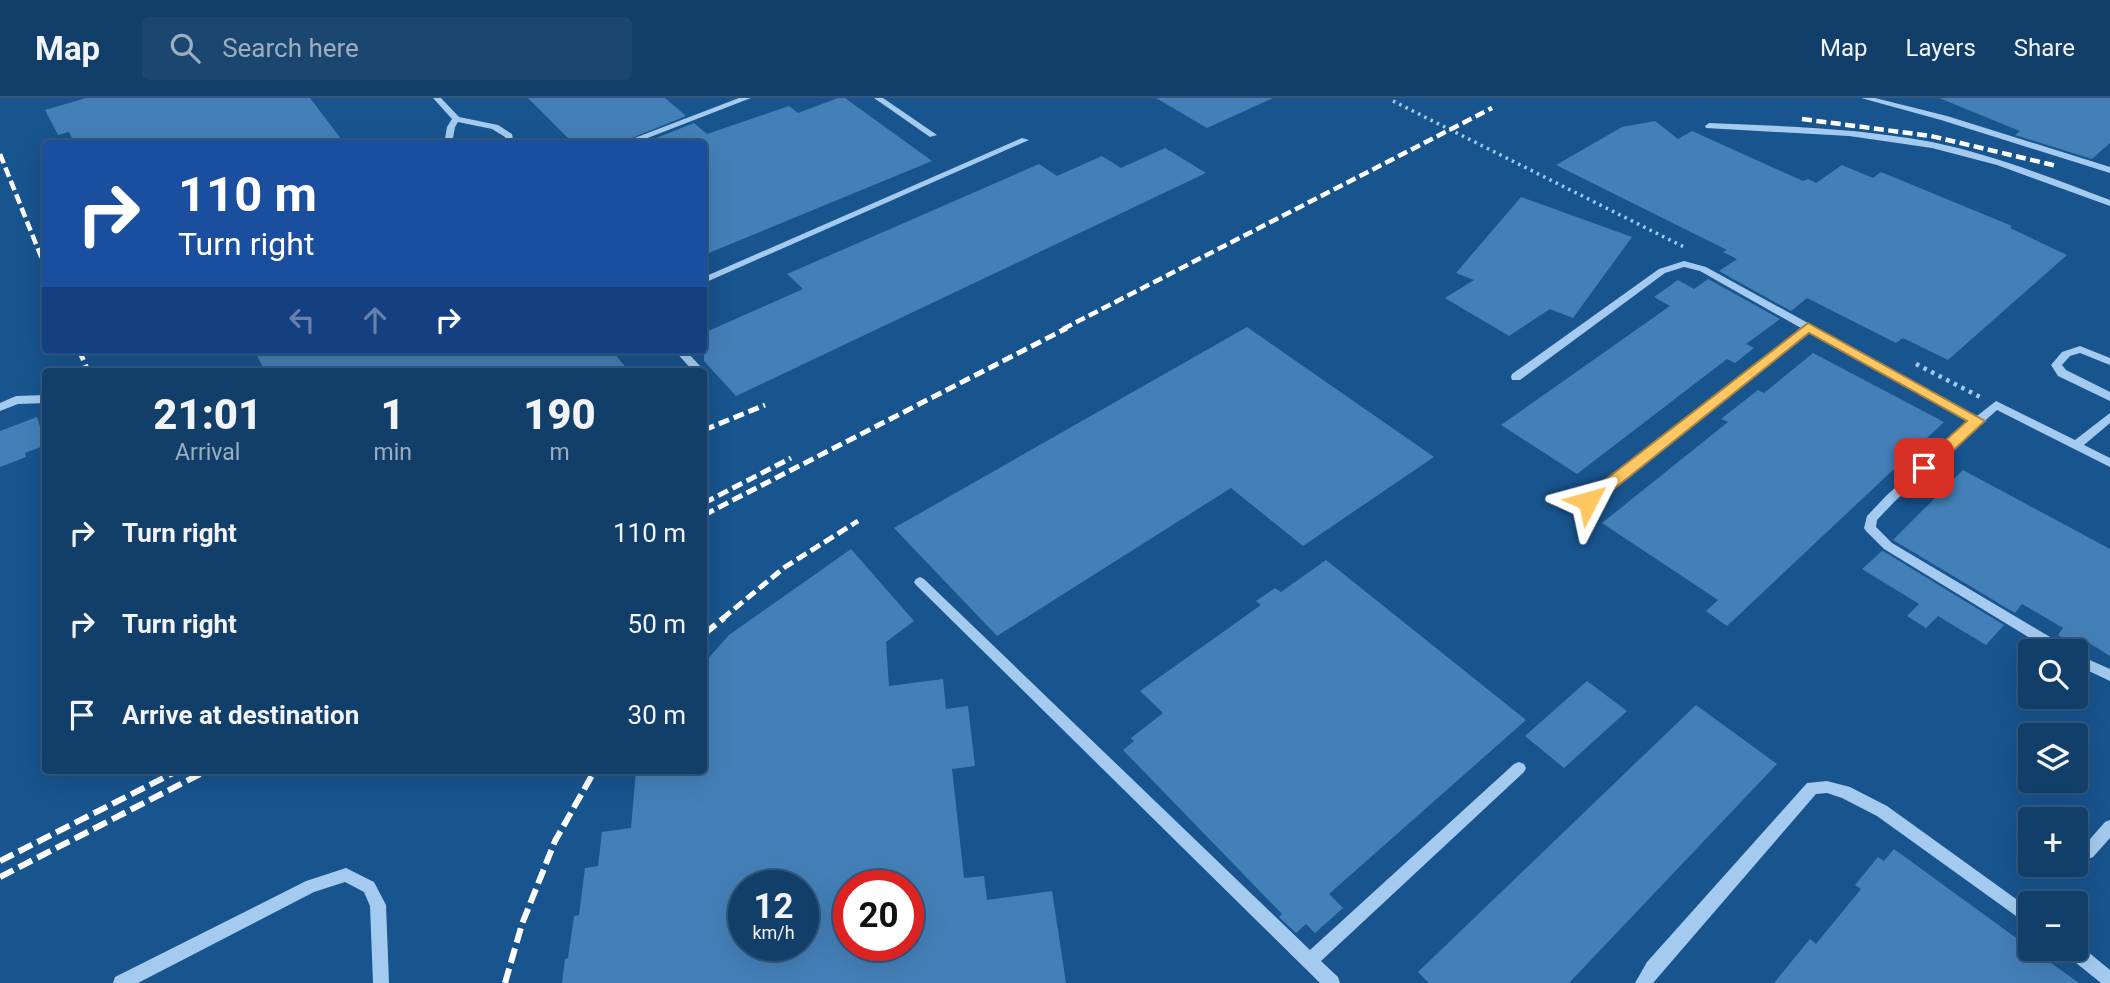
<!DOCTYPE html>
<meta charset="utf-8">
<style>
:root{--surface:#123f6a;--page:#1b4670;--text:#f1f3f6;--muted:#9cafc1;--line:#31587e}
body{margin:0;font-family:Roboto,sans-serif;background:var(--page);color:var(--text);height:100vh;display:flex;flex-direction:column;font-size:26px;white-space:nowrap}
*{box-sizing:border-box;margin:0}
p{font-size:23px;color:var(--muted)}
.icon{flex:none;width:38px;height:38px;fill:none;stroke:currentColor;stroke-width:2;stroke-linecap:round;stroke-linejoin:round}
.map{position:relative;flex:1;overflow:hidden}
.drawer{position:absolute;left:42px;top:270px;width:665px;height:406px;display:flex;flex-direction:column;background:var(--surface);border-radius:7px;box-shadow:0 7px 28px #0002,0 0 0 2px var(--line)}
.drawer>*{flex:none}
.guide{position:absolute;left:42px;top:42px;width:665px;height:214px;border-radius:7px;box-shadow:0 7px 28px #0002,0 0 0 2px var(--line);background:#1a4fa0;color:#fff;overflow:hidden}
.buttons{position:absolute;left:2018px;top:541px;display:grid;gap:14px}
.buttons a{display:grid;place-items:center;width:70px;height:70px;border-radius:7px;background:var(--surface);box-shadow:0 7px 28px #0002,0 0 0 2px var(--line);font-size:35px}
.speed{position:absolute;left:728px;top:772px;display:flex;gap:14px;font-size:35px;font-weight:700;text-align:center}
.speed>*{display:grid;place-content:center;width:91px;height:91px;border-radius:50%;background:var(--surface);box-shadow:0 7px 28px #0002,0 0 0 2px var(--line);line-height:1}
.speed small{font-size:18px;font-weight:400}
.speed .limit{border:10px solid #d22;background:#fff;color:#111}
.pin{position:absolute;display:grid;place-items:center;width:60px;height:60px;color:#fff;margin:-30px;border-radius:14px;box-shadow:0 4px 10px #0006}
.me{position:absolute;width:77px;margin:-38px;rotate:51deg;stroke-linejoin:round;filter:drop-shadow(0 0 5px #0008)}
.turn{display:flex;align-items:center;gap:24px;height:147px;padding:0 21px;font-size:32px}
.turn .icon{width:91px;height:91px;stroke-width:2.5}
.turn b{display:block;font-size:49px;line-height:60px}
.lanes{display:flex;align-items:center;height:66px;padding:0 21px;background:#0003;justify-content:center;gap:35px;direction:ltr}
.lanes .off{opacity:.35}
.eta{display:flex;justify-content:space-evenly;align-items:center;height:119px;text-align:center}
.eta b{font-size:42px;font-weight:800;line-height:49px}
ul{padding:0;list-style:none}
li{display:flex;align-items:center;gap:21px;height:91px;padding:0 21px}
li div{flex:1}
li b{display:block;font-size:26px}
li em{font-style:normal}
header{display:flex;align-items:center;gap:42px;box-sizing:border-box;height:98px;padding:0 35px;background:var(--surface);border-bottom:2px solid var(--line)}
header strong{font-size:33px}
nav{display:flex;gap:38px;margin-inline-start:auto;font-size:24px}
.search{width:490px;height:63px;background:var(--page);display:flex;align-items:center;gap:18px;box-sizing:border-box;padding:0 24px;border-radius:7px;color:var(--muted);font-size:26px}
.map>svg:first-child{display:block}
.building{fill:#4480b8;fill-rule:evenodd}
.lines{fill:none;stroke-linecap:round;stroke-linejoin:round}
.path-far1{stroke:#a4cbef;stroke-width:3.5;stroke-dasharray:2.5 4.5;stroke-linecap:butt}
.path{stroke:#a4cbef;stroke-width:4.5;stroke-dasharray:3.5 5;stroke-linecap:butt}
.minor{fill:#a4cbef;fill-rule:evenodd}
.rail-far2{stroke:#fff;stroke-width:4.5;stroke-dasharray:10 4.5;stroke-linecap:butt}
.rail-far1{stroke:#fff;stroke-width:5;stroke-dasharray:11 5;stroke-linecap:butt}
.rail{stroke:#fff;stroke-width:6;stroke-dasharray:15 6;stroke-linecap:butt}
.route{fill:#ffc762;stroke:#a68140;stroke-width:2}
</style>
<header>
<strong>Map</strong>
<div class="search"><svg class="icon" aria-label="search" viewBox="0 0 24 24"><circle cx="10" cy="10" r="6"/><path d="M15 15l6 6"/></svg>Search here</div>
<nav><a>Map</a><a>Layers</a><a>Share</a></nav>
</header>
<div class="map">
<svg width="2110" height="885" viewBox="0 0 2110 885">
<rect width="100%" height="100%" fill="#18548e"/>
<g class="building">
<polygon points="86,0 310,0 345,46 75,46 69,34 58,37 45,12"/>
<polygon points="528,0 665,0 686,18 617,46 574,46"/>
<polygon points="838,0 845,0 932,63 704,157 704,46 641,46 694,25 707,36 789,8 798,15"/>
<polygon points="1156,0 1273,0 1207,30"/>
<polygon points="1939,0 2110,0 2110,45 2092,61 2015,37 2020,33"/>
<polygon points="1655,23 1678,41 1692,33 1803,83 1808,81 1816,85 1842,67 1873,80 1881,74 2012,128 2010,130 2067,157 1948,262 1903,240 1896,245 1807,200 1791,213 1719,173 1737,161 1723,154 1727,152 1556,67 1622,29"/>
<polygon points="1165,50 1206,75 736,298 704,263 704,235 803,191 787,176 1039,66 1057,78 1102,58 1121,70"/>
<polygon points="1521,99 1632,139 1573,220 1550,211 1509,238 1445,200 1474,182 1456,175"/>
<polygon points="1708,181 1780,221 1746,246 1754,250 1735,265 1727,261 1577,376 1501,327 1670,208 1654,199 1678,182 1694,191"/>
<polygon points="1247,229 1434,359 1303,448 1231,390 997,538 894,430"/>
<polygon points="254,252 611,252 629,273 265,273"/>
<polygon points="1813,255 1944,324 1727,528 1706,513 1718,502 1602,425 1728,324 1721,321 1758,292 1764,295"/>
<polygon points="37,319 46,347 25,355 26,359 0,369 0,333"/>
<polygon points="1963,372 2110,451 2110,558 2086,543 2080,550 2058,537 2063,530 2022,506 2015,515 1893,442"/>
<path d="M851,451l63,72 -28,21 3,44 54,-7 3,30 22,-3 7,60 -23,3 12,109 20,-2 3,24 65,-9 14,92h-504l3,-24 3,-1 6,-42 5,-1 6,-47 13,-2 4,-34 29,-4 5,-58h68v-107l25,-28zM744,788h59v59h-59zM849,788h59v59h-59z"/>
<polygon points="1882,453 1883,453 2004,527 1986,547 1938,518 1926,530 1907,518 1919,506 1862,471"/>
<polygon points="1326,462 1526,622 1329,796 1343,810 1315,835 1306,826 1296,835 1279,819 1282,816 1123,652 1134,643 1131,640 1163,615 1140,593 1261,507 1256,503 1275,490 1281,494"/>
<polygon points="1587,583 1627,613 1564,670 1525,638"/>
<polygon points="1696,607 1777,666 1569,885 1429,885 1418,874"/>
<polygon points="1894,751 2030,850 2079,885 1774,885 1810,841 1816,846 1861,791 1855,787 1878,759 1884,763"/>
</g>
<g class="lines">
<polyline class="path-far1" points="1393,3 1686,150"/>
<polyline class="path" points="1916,266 1980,299"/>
<g class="minor">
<polygon points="433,0 441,0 459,19 498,27 512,36 514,46 506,46 505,39 492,31 458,24 455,29 452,46 444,46 447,29 452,21"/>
<polygon points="739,0 751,0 632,46 619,46"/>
<polygon points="874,0 883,0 937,37 930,39"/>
<polygon points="1861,0 1875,0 1947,18 2110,69 2110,75 1941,22"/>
<path d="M1709,25c74,3 150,5 223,19 62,13 120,36 178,58v6l-113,-41 -65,-17 -83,-12 -143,-8 -1,-2z"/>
<polygon points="1022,40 1029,42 704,185 704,179"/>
<polygon points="1684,163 1706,169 1977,318 1996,303 2075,342 2110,315 2110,325 2084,347 2110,360 2110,369 1997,312 1895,403 1877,422 1876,429 1892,445 2067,549 2069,553 2051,553 1884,451 1866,433 1864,430 1867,418 1887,397 1970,324 1808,234 1592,406 1584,406 1582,403 1584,400 1801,230 1700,173 1684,169 1665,175 1520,282 1512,282 1511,279 1512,276 1659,171"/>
<polygon points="2080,248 2110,260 2110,267 2080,255 2070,258 2062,267 2066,272 2110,294 2110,303 2058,278 2051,267 2062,254"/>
<polygon points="674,252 685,252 703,271 704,273 704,274 693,273"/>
<polygon points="46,297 46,305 18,306 0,313 0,305 16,298"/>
<polygon points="920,479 924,481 1310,852 1514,666 1519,664 1524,666 1526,670 1524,674 1321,863 1338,879 1340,885 1320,885 916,487 914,484 916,481"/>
<polygon points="2076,556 2110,571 2110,583 2076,567"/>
<polygon points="1827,683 1850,689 1887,708 2030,811 2030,828 1877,718 1842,700 1827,695 1816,696 1653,885 1635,885 1647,864 1807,685"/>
<polygon points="2110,722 2110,740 2093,759 2088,761 2083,759 2080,754 2083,749 2105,724"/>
<polygon points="346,770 374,784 386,807 389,885 373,885 370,808 364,794 345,784 314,794 138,885 113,885 115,879 306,783"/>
<polygon points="2076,844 2110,872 2110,885 2101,885 2065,856 2063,850 2076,850"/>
</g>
<g class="rail-far2">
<polyline points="1802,21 1931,38 2057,68"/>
<polyline points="0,56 46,171"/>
<polyline points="1063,231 1492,10"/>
</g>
<g class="rail-far1">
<polyline points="79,252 88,273"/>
<polyline points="704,332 765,307"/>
<polyline points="704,405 791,360"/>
<polyline points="704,417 1067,230"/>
<polyline points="722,521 785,469 858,423"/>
</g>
<g class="rail">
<polyline points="704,536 724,520"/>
<polyline points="0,763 179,672"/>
<polyline points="0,779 208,672"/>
<polyline points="505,885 522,826 555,743 595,672"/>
</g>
</g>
<polygon class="route" points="1808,225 1985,323 1930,374 1919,374 1917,370 1919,366 1967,323 1809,235 1594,407 1583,407 1580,403 1583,399"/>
</svg>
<div class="buttons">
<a><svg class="icon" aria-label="search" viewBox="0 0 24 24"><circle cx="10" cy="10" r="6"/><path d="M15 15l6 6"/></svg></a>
<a><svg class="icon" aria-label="layers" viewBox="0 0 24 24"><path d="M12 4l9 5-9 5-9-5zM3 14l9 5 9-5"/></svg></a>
<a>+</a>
<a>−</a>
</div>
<div class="speed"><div>12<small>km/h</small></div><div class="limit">20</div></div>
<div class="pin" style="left:1924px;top:370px;background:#d93025"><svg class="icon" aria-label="arrive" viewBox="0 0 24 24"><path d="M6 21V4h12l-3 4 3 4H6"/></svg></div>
<svg class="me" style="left:1588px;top:403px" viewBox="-20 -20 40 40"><path d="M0-17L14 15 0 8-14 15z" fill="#ffc762" stroke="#fff" stroke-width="4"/></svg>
<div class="guide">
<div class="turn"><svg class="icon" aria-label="right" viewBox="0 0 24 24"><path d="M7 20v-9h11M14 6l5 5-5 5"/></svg><div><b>110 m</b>Turn right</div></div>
<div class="lanes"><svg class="icon off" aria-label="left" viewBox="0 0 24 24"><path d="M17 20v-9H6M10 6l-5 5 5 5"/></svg><svg class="icon off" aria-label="ahead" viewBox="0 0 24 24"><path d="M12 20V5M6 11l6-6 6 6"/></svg><svg class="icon" aria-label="right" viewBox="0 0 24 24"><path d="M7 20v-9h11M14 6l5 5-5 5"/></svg></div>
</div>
<section class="drawer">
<div class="eta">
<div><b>21:01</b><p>Arrival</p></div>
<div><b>1</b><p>min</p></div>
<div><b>190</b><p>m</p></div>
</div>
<ul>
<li><svg class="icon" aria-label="right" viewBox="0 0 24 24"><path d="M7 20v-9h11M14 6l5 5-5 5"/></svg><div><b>Turn right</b></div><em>110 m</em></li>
<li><svg class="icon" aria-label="right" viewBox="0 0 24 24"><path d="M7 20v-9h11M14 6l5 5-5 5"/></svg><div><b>Turn right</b></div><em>50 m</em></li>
<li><svg class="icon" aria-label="arrive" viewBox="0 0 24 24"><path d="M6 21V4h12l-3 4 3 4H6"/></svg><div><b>Arrive at destination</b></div><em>30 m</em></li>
</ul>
</section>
</div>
